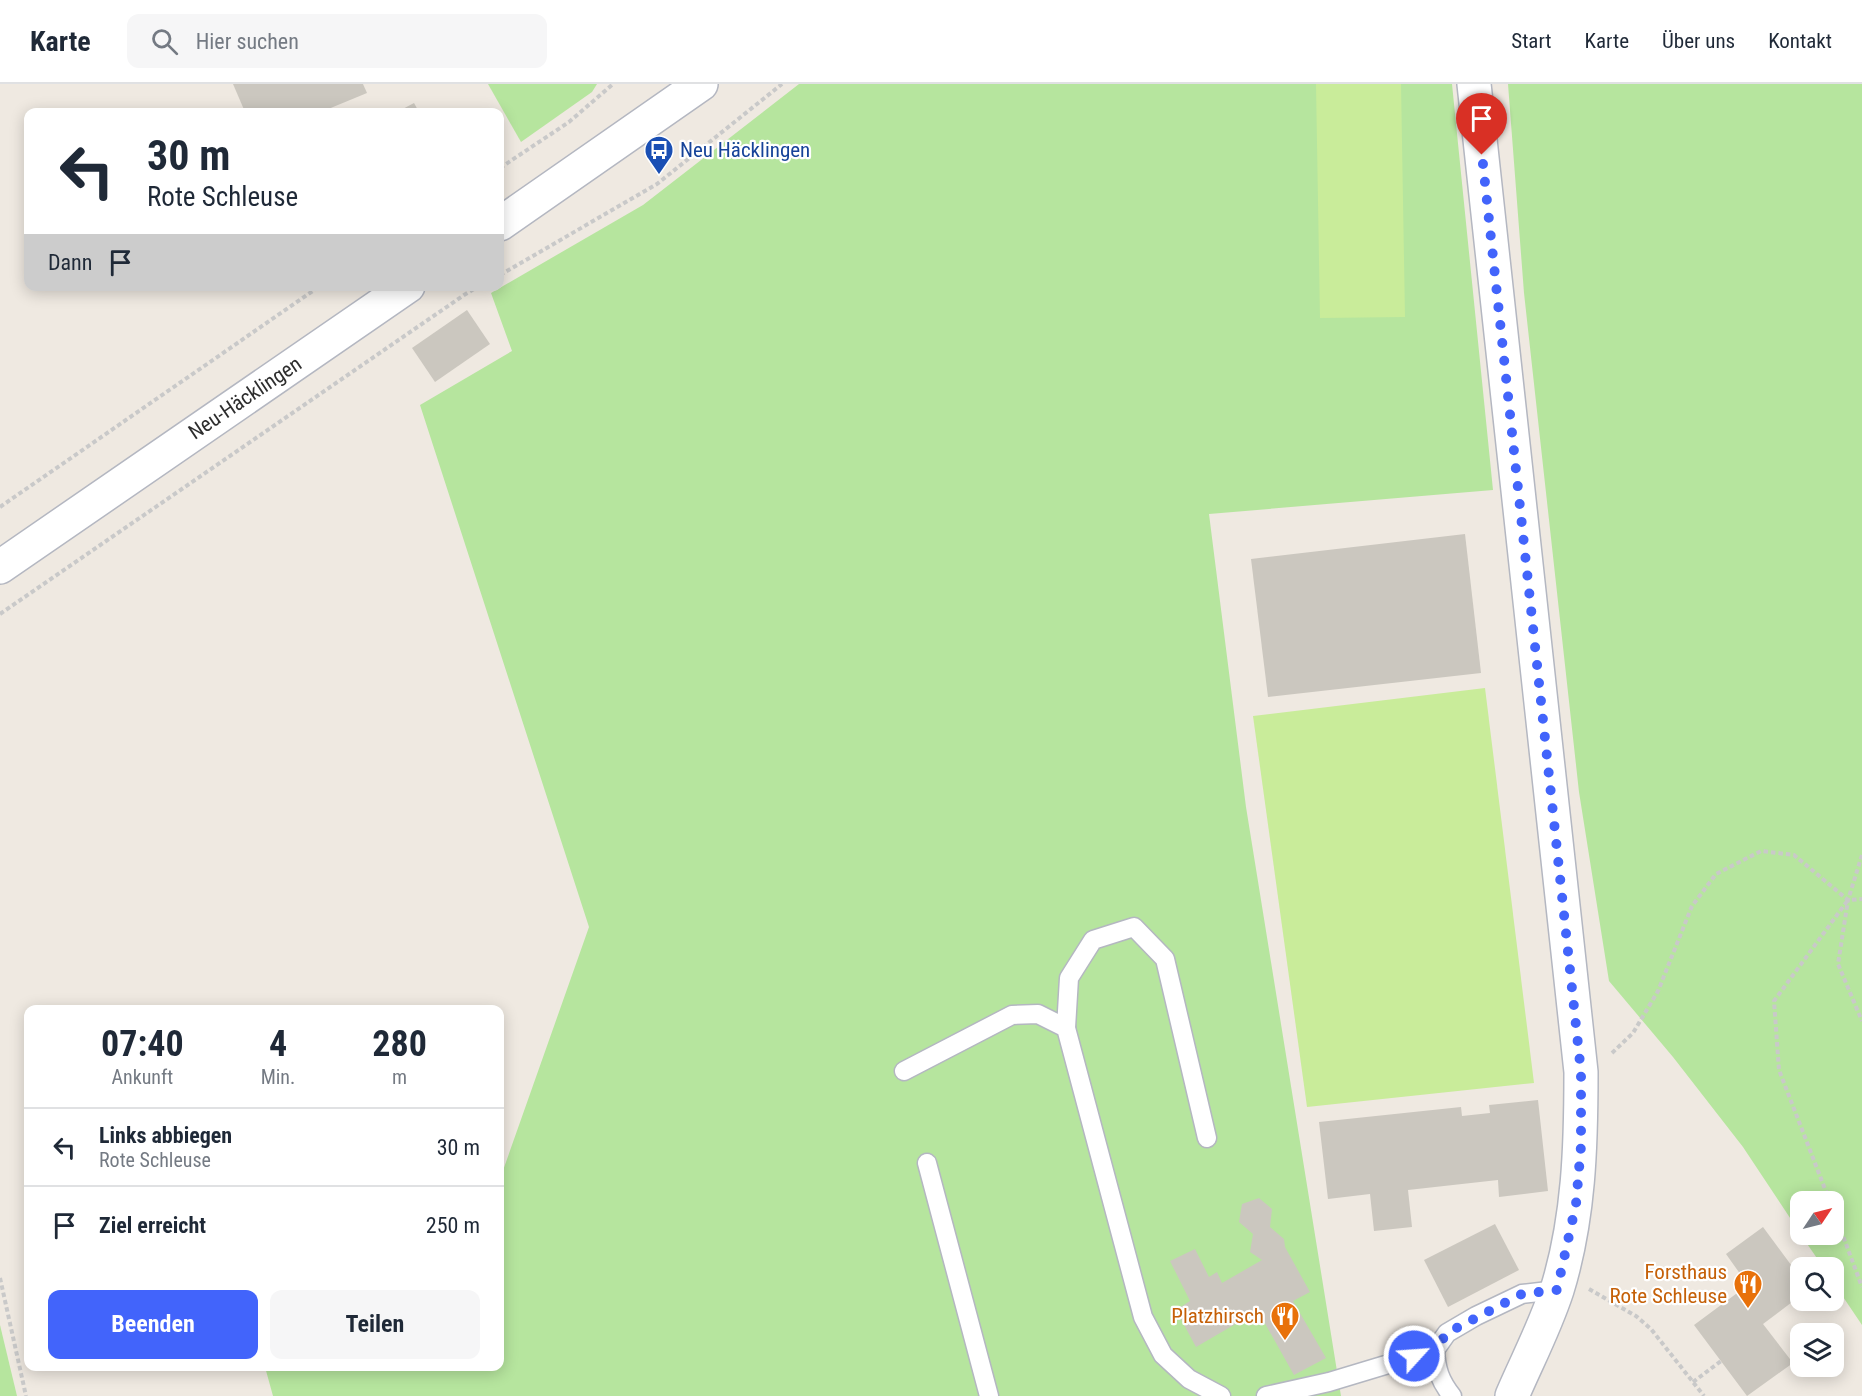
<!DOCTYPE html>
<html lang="de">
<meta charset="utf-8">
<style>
:root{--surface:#fff;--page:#f6f6f7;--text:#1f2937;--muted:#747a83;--line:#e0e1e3;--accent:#4264fb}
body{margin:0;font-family:"Roboto Condensed",sans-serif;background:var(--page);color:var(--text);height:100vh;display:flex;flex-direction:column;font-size:22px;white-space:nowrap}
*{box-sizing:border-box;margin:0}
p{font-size:20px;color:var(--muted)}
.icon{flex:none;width:33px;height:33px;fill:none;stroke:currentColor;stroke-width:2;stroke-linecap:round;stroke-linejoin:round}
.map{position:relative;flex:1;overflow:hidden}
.panel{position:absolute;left:24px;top:921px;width:480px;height:366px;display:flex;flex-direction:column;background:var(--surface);border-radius:12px;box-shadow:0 3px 15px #0003}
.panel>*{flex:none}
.guide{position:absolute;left:24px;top:24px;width:480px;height:183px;border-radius:12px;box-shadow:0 3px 15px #0003;background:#fff;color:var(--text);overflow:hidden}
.needle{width:39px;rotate:55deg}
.fabs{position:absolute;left:1790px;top:1107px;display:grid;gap:12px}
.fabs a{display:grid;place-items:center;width:54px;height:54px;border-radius:12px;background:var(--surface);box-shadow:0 3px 15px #0003;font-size:30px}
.pin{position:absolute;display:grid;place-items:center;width:51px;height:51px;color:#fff;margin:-62px -26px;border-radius:50% 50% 50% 0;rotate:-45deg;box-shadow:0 0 6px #0007}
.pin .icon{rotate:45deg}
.me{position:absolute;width:66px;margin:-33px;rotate:64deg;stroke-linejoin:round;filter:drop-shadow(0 0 4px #0008)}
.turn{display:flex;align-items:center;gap:21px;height:126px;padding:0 24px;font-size:27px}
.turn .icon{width:78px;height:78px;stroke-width:2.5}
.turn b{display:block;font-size:42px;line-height:51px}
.then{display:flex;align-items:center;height:57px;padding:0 24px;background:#0003;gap:12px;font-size:22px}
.eta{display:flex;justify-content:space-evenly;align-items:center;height:102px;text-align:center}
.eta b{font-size:36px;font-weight:700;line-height:42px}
.button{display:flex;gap:12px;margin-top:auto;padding:12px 24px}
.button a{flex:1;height:69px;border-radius:12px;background:var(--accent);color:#fff;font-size:24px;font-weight:700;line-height:69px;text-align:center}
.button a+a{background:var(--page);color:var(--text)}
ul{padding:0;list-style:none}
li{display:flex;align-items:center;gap:18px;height:78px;padding:0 24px;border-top:2px solid var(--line)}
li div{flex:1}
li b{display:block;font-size:22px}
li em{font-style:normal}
header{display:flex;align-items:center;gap:36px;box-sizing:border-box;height:84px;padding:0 30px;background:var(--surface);border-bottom:2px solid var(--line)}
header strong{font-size:28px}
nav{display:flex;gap:33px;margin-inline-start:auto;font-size:21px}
.search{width:420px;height:54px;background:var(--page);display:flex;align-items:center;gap:15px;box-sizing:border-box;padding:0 21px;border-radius:12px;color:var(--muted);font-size:22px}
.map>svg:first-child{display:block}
.green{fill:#b6e59e}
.pitch{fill:#c9ec9a}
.building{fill:#cbc7bf}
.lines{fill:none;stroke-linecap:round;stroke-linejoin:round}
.service-casing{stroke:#b4b7c1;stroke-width:21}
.tertiary-casing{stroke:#b4b7c1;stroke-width:36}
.secondary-casing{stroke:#b4b7c1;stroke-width:36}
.path{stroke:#c9c9c9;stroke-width:4;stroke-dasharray:4.5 3;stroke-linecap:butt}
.service{stroke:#fff;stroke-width:18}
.tertiary{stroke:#fff;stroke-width:33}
.secondary{stroke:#fff;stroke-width:33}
.route{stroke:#4264fb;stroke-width:10;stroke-dasharray:0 18}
.labels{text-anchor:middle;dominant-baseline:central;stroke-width:4.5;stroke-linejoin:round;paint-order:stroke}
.transit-label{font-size:21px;fill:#164399;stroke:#fff;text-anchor:start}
.street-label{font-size:21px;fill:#2e2e2e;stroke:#fff}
.food-label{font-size:21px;fill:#c56008;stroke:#fff;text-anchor:end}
</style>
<header>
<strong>Karte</strong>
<div class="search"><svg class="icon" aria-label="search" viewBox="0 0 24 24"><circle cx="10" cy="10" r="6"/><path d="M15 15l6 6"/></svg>Hier suchen</div>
<nav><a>Start</a><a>Karte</a><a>Über uns</a><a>Kontakt</a></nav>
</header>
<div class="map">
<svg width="1862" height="1312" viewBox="0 0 1862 1312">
<rect width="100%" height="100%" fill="#efe9e1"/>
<g class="green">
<polygon points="488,0 597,0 592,8 521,58"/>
<polygon points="799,0 1452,0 1493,406 1209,430 1246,723 1341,1312 273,1312 265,1283 500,1282 500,1095 589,843 420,321 512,267 491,209 643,121"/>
<polygon points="1508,0 1862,0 1862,1241 1833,1198 1833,1184 1823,1183 1801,1151 1833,1150 1833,1118 1800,1118 1800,1149 1743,1063 1673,973 1609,897 1579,708 1524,209"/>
<polygon points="0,1241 17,1312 0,1312"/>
</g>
<g class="pitch">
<polygon points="1316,0 1401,0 1405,233 1320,234"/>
<polygon points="1485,604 1534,999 1307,1023 1253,632"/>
</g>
<g class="building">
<polygon points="233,0 363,0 367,9 321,28 245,28"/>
<polygon points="414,19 419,28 397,28"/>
<polygon points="467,226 490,260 435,298 412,264"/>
<polygon points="1465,450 1481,589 1268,613 1251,475"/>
<polygon points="1538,1016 1548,1107 1499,1113 1498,1096 1408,1106 1412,1143 1374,1147 1370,1110 1328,1115 1319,1038 1461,1023 1462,1032 1490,1029 1489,1021"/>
<polygon points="1259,1114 1272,1125 1270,1143 1284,1155 1285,1163 1310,1208 1293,1217 1326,1274 1294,1291 1258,1227 1196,1263 1176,1226 1190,1217 1170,1177 1195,1165 1209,1193 1217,1188 1222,1199 1262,1176 1250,1168 1253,1150 1239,1138 1242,1120"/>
<polygon points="1495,1140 1519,1186 1448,1223 1424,1176"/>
<polygon points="1763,1143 1800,1193 1800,1212 1763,1240 1793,1279 1747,1312 1694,1241 1748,1201 1726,1170"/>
</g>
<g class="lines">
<g class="service-casing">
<g id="service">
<polyline points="1066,944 1069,894 1093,856 1134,843 1165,875 1207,1054"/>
<polyline points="904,987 1012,931 1038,930 1066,944 1143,1233 1163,1271 1189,1295 1221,1312"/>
<polyline points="927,1079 989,1312"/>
<path d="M1435,1266c1,19 5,31 17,46"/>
<polyline points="1266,1312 1329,1298 1435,1266 1447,1249 1476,1232 1522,1210 1557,1206"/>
</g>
</g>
<g class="tertiary-casing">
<path id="tertiary" d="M1474,0l107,988c0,74 -2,147 -24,218 -12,37 -30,71 -45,106"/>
</g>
<g class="secondary-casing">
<g id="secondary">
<polyline points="500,140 701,0"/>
<polyline points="0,483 408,202"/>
</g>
</g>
<g class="path">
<polyline points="500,84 569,38 613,0"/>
<polyline points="500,191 657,100 782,0"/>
<polyline points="0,423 320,202"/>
<polyline points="0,530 464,211 479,202"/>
<polyline points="1862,771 1848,816 1838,880 1862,937"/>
<polyline points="1612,969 1633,949 1658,907 1692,822 1716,790 1761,767 1794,771 1848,816 1862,815"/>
<polyline points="1830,1118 1779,986 1774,917 1848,816"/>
<polyline points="1833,1125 1862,1203"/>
<polyline points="0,1194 26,1312"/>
<polyline points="1589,1205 1636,1232 1651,1245 1704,1312"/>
<polyline points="1693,1298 1721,1277"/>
</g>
<use href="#service" class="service"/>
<use href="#tertiary" class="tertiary"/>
<use href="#secondary" class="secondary"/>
</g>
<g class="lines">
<polyline class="route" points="1414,1272 1435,1266 1447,1249 1522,1210 1557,1206 1576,1120 1581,1062 1581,988 1482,71"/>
</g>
<defs>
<g id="bus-pin" transform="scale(1.5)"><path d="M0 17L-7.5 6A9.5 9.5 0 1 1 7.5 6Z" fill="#1a4fb4" stroke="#fff"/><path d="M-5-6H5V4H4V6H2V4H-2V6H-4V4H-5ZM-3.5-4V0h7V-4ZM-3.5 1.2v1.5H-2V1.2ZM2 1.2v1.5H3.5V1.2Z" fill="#fff"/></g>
<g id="restaurant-pin" transform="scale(1.5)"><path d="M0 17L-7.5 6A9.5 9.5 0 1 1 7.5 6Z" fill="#e8710a" stroke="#fff"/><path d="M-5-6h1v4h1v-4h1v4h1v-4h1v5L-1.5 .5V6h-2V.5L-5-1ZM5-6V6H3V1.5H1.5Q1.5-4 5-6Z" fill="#fff"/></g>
</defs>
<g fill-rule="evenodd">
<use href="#bus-pin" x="659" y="66"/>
<use href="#restaurant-pin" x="1748" y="1200"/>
<use href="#restaurant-pin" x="1285" y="1232"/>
</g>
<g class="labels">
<g class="transit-label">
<text x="680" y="66">Neu Häcklingen</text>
</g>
<g class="street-label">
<text transform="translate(245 314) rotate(-34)">Neu-Häcklingen</text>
</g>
<g class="food-label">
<text x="1727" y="1188">Forsthaus<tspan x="1727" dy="24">Rote Schleuse</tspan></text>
<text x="1264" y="1232">Platzhirsch</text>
</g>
</g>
</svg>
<div class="fabs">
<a><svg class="needle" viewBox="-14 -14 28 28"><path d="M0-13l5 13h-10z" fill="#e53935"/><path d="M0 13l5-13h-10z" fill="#747a83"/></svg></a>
<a><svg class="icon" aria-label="search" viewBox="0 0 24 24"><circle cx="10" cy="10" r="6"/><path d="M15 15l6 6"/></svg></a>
<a><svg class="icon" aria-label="layers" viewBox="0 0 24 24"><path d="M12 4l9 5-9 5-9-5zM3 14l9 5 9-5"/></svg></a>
</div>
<div class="pin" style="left:1482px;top:71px;background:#d93025"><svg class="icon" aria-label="arrive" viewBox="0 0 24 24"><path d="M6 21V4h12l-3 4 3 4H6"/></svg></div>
<svg class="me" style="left:1414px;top:1272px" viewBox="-20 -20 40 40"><circle r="17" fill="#4264fb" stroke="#fff" stroke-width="3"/><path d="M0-11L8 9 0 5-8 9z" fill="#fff"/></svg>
<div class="guide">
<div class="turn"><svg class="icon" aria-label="left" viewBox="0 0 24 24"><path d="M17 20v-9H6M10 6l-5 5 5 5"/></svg><div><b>30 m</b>Rote Schleuse</div></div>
<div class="then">Dann<svg class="icon" aria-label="arrive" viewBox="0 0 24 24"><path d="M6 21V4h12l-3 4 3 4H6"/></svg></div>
</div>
<section class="panel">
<div class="eta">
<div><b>07:40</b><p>Ankunft</p></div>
<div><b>4</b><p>Min.</p></div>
<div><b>280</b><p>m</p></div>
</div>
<ul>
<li><svg class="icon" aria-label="left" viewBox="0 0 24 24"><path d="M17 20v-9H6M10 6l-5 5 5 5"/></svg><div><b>Links abbiegen</b><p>Rote Schleuse</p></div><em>30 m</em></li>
<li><svg class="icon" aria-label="arrive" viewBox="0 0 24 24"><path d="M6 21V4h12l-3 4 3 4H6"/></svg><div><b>Ziel erreicht</b></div><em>250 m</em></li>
</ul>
<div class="button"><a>Beenden</a><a>Teilen</a></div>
</section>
</div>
